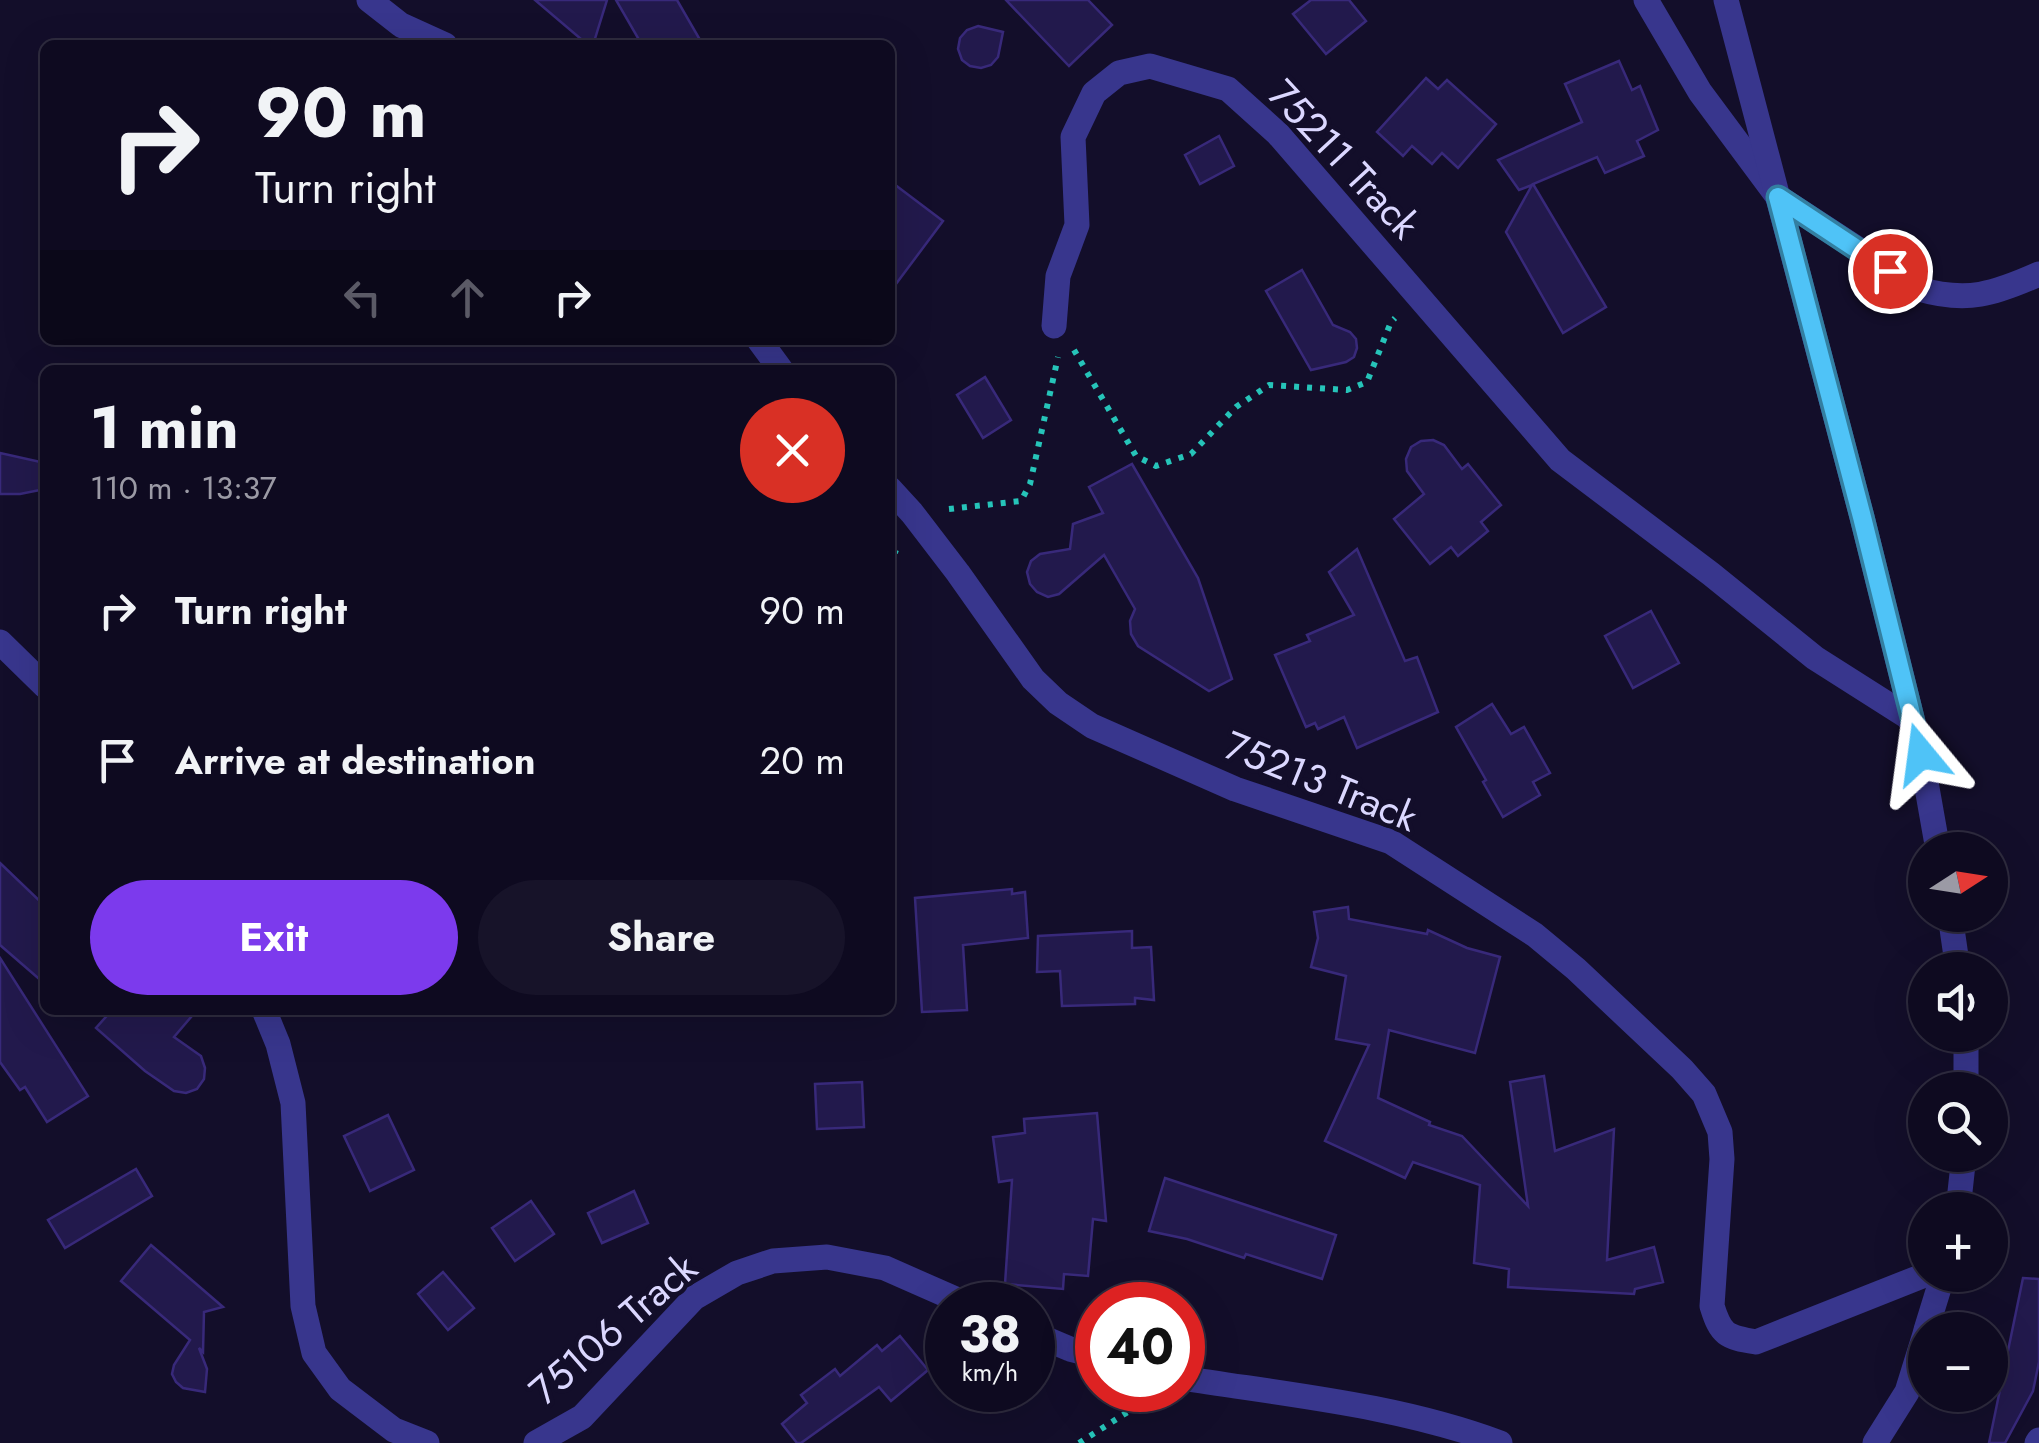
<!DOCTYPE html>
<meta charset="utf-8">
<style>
:root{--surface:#0e0a20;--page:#171329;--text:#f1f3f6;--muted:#9b9aa5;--line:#2e2b3e;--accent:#7c3aed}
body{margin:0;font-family:Jost,sans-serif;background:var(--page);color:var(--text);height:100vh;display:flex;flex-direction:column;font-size:38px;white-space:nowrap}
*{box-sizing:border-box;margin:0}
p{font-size:32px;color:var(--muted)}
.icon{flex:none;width:55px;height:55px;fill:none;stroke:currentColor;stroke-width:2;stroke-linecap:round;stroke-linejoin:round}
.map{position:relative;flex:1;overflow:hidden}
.drawer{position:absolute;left:40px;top:365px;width:855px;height:650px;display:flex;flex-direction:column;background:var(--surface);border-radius:15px;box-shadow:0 10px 40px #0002,0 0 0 2px var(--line)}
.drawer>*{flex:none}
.hud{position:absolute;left:40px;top:40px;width:855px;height:305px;border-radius:15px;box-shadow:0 10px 40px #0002,0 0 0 2px var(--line);background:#0e0a20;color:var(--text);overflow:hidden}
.needle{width:65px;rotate:78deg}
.fabs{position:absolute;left:1908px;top:832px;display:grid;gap:20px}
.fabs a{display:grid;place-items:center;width:100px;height:100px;border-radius:50%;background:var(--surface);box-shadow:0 10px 40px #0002,0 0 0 2px var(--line);font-size:50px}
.speed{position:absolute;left:925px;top:1282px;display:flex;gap:20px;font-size:50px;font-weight:700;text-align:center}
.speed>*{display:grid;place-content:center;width:130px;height:130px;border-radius:50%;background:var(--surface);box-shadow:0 10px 40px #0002,0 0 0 2px var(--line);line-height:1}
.speed small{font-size:25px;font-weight:400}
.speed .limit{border:15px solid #d22;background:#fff;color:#111}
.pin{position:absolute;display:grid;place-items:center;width:85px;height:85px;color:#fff;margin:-42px;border:5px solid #fff;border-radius:50%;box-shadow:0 2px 10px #0007}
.me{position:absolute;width:110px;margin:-55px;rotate:344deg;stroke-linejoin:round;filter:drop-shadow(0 0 8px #0008)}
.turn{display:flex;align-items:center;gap:35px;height:210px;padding:0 50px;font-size:45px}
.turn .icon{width:130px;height:130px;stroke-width:2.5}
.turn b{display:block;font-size:70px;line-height:85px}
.lanes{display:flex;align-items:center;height:95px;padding:0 50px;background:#0003;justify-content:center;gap:50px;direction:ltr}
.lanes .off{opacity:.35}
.round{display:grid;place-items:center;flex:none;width:105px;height:105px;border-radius:52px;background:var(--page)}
.headline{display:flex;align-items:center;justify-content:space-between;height:170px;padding:0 50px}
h1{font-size:60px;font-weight:700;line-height:75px}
.primary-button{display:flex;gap:20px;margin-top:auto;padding:20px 50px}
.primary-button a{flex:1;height:115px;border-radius:60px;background:var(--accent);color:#fff;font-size:40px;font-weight:700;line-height:115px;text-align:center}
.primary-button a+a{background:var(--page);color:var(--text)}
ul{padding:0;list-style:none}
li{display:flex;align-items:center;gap:30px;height:150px;padding:0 50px}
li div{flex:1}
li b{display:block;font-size:38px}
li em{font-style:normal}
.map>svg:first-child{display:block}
.building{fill:#22194c;stroke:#38297a;stroke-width:2.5}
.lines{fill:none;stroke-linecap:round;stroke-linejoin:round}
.path{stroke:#26c4b9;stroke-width:6;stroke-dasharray:5 8;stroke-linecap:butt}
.minor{stroke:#38368d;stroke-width:25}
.route-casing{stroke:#337fa1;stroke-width:25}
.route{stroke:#4fc3f7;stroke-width:18}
.labels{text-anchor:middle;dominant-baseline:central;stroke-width:9;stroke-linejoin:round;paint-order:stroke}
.street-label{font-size:40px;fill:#dbd7ff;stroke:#130e2a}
</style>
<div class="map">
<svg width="2039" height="1443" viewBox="0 0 2039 1443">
<rect width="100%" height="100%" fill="#130e2a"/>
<g class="building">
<polygon points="535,0 607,0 593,45 588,45"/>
<polygon points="616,0 677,0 703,45 642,45"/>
<polygon points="1006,0 1088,0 1112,25 1069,66"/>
<polygon points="1311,0 1349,0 1366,21 1326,54 1293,14"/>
<polygon points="978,26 1003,32 998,57 991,65 981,68 970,66 962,60 958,49 960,38 967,30"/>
<polygon points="1619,61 1632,90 1640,86 1658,130 1637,141 1644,156 1605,173 1597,157 1533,184 1606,307 1563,333 1506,232 1532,185 1519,190 1498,160 1582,122 1565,84"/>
<polygon points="1426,78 1438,89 1447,80 1496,124 1458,168 1442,153 1432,164 1412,146 1403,156 1377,132"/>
<polygon points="1219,136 1234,166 1200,184 1185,155"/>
<polygon points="890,181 943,221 890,292"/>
<polygon points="1302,270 1333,325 1350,332 1356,339 1357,348 1354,357 1346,362 1311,370 1266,291"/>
<polygon points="985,377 1011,420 983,438 957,395"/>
<polygon points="1433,440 1444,445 1462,469 1468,464 1501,505 1481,522 1488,531 1458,556 1451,547 1430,564 1394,519 1424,494 1407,471 1406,459 1411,447 1421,441"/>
<polygon points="0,453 45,463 45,489 20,494 0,494"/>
<polygon points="1132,464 1198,578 1232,679 1209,691 1138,646 1131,634 1130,621 1135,609 1104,555 1059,594 1048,597 1037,592 1030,584 1027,572 1031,561 1040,554 1070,549 1073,524 1103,513 1089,487"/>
<polygon points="1357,549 1405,661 1417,657 1438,712 1357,748 1344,717 1318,729 1315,723 1306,727 1275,655 1310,641 1307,635 1354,615 1329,572"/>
<polygon points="1651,611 1679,663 1633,688 1605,636"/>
<polygon points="1492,704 1511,734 1524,727 1550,773 1533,782 1540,795 1503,817 1483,782 1486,780 1456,727"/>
<polygon points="0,863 45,906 45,984 0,945"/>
<polygon points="1012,889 1012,894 1025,892 1028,938 963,945 967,1010 922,1012 915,898"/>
<polygon points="1348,907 1349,919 1427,934 1428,930 1467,948 1500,957 1475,1053 1389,1030 1378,1098 1430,1122 1429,1125 1462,1136 1528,1206 1510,1082 1544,1076 1555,1151 1614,1129 1607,1260 1654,1247 1663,1282 1635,1289 1634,1294 1508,1287 1509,1269 1474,1263 1480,1185 1413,1162 1405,1178 1325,1141 1369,1045 1336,1039 1346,976 1311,967 1318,938 1314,912"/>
<polygon points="1132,931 1132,948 1151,947 1154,1000 1135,998 1135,1004 1062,1006 1060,971 1037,972 1038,936"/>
<polygon points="0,958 88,1096 47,1122 25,1087 20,1090 0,1062"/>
<polygon points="112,1010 197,1010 174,1037 201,1056 205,1068 204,1079 197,1089 186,1093 174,1091 145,1071 96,1028"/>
<polygon points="862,1082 864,1127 817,1129 815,1084"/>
<polygon points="1097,1113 1106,1221 1093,1219 1088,1276 1064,1274 1063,1289 1005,1284 1012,1180 999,1182 993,1137 1025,1133 1024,1119"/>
<polygon points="388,1115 414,1170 370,1191 344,1136"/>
<polygon points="136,1169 152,1196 65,1248 48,1220"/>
<polygon points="1165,1178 1336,1235 1322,1279 1246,1254 1244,1258 1187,1239 1149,1231"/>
<polygon points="634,1191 648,1223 602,1243 588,1213"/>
<polygon points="531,1201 554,1234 515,1261 492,1228"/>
<polygon points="151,1245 223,1307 204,1312 203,1352 199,1348 207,1369 205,1392 183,1388 176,1382 172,1374 174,1365 190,1340 121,1281"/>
<polygon points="443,1272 474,1308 448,1330 418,1294"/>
<polygon points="2023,1278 2039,1279 2039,1362 2033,1391 2005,1443 1989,1443"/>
<polygon points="900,1336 928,1370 891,1401 879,1387 801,1443 797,1443 782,1424 807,1403 801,1395 835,1369 840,1376 877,1345 882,1351"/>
</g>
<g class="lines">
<g class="path">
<polyline points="1074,350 1136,456 1156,466 1191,454 1236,407 1269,385 1347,390 1367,382 1391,322 1395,318"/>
<polyline points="949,509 1021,501 1030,484 1058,357"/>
<polyline points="890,565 896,550"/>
<polyline points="1079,1443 1156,1394"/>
</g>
<g class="minor">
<polyline points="369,0 401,25 445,45"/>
<path d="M1646,0l54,92 78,105 141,92c48,14 75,5 120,-15"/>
<polyline points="1726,0 1862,517 1921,754 1938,850"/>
<polyline points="1054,326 1058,276 1077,225 1073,137 1094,93 1119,73 1150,66 1228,89 1278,134 1560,460 1711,574 1815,658 1911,719"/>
<polyline points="759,340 781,370"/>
<path d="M890,489l22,24 46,60 75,106 25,24 34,23 143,63 156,53 144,93 41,34 106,100 22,25 16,38 2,27 -10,147c9,29 14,31 44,36l169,-67"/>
<polyline points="0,642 45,686"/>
<polyline points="1950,915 1958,970"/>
<polyline points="264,1010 278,1044 293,1103 303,1306 314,1353 340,1389 394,1430 427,1443"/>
<polyline points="1966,1035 1966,1090"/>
<polyline points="1958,1210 1964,1155"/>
<polyline points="1926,1330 1943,1275"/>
<polyline points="1032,1333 1070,1349 1098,1356"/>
<path d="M1182,1378c107,17 216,27 318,65"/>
<polyline points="536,1443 582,1417 694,1298 737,1273 773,1261 827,1257 885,1268 969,1305"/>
<polyline points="1875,1443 1907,1392 1925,1334"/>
<polyline points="2037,1443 2039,1440"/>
</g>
</g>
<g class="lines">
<g class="route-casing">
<polyline id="route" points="1890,271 1778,197 1862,517 1921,754"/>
</g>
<use href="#route" class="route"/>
</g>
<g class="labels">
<g class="street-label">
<text transform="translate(1344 159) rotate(47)">75211 Track</text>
<text transform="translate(1321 781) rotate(22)">75213 Track</text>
<text transform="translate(613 1329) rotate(-41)">75106 Track</text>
</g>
</g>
</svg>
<div class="fabs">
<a><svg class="needle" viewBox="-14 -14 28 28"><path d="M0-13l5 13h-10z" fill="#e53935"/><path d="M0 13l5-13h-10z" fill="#9b9aa5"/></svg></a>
<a><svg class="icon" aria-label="sound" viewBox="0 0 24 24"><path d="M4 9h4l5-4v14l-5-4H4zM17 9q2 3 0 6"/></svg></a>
<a><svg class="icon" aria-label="search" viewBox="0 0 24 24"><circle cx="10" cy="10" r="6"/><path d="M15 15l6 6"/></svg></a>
<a>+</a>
<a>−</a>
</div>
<div class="speed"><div>38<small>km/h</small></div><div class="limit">40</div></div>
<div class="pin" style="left:1890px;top:271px;background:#d93025"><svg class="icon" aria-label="arrive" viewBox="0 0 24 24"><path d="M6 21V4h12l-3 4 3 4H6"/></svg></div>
<svg class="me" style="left:1921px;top:754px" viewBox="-20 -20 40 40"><path d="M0-17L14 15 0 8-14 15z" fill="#4fc3f7" stroke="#fff" stroke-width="4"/></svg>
<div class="hud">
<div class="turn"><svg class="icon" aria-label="right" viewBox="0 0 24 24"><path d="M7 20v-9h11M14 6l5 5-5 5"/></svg><div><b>90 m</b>Turn right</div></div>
<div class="lanes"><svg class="icon off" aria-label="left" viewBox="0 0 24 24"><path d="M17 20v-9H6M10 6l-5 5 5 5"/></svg><svg class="icon off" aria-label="ahead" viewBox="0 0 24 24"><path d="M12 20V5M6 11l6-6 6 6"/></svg><svg class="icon" aria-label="right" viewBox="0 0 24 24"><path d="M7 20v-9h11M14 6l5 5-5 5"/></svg></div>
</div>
<section class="drawer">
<div class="headline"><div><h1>1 min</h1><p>110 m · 13:37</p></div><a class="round" style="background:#d93025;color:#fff"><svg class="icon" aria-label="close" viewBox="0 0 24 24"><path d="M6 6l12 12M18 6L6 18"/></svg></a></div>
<ul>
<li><svg class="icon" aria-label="right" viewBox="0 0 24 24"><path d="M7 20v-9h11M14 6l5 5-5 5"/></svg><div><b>Turn right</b></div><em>90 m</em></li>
<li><svg class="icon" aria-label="arrive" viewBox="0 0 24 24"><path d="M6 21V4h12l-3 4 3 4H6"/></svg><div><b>Arrive at destination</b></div><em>20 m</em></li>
</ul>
<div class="primary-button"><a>Exit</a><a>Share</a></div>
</section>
</div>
